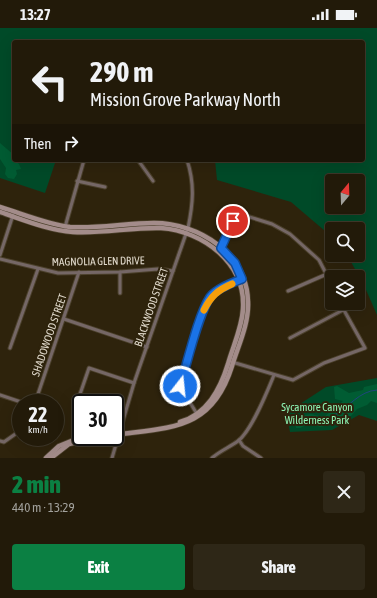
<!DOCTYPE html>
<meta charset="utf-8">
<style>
:root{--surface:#221a09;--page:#2e2717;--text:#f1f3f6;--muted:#a2a19c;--line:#3f382a;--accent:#0b8043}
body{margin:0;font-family:"Asap Condensed",sans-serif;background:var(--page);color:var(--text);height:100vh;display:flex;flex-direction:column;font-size:15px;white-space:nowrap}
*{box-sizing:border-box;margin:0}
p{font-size:13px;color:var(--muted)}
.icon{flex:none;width:22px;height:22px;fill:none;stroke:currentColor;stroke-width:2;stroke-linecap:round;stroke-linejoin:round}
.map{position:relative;height:430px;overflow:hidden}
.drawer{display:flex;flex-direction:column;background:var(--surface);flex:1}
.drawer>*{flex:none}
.top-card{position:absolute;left:12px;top:12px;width:353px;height:122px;border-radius:4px;box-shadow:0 4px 16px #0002,0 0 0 1px var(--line);background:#221a09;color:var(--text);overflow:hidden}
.needle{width:26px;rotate:19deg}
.fabs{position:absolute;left:325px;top:146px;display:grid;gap:8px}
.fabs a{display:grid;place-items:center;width:40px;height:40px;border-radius:4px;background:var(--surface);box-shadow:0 4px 16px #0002,0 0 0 1px var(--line);font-size:20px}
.speed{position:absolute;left:12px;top:366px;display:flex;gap:8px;font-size:20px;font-weight:700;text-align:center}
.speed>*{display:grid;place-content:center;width:52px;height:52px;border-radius:50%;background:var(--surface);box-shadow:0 4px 16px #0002,0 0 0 1px var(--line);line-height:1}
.speed small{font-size:10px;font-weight:400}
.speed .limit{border:2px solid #111;border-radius:6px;background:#fff;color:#111}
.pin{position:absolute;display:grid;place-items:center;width:34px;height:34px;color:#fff;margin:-17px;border:2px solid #fff;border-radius:50%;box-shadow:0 1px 4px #0007}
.me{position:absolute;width:44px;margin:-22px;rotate:16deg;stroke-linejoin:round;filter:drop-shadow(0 0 3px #0008)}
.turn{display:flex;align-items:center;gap:14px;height:84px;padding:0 12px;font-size:18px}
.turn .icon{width:52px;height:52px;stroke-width:2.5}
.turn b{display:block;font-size:28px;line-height:34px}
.then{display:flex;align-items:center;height:38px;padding:0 12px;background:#0003;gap:8px;font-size:15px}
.round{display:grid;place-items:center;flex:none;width:42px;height:42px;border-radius:4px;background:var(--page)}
.overview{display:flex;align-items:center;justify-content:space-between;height:68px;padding:0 12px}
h1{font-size:24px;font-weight:800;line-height:30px;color:var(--accent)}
.action{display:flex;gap:8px;margin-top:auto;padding:8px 12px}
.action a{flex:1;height:46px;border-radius:4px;background:var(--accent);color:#fff;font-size:16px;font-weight:800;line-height:46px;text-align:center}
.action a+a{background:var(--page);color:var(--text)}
.status{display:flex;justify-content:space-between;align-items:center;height:28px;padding:0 20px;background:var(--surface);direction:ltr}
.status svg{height:11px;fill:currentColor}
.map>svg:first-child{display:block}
.green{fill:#004a28;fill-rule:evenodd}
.forest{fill:#005c33}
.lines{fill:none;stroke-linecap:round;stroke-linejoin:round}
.stream{stroke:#1f467c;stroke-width:1}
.street-casing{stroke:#4b402b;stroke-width:5}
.secondary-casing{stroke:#4b402b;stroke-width:6}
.street{stroke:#756766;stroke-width:3}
.secondary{stroke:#a38c8a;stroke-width:4.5}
.route-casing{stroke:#114b97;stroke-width:10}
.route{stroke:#1a73e8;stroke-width:7}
.slow{stroke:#f59e0b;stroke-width:7}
.labels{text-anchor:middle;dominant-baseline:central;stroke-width:4;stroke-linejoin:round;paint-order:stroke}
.street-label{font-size:11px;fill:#e1dacc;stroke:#2e230c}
.park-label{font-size:11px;fill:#8ef6b6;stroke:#2e230c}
</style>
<div class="status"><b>13:27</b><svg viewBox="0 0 49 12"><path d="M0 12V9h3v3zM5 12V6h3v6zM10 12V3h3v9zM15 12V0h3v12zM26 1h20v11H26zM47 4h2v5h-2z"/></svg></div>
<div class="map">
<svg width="377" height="430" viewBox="0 0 377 430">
<rect width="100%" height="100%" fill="#2e230c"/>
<g class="green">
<path d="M0,0h377v287l-14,-32 -16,-28h11v-26h-26v8l-41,-35 -74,-22 -2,-20h148v-118h-349v118h42l-11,33 -45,-15zM332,153h26v26h-26z"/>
<path d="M377,350v43l-18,-6 -27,15 -42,2 -4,-19 40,-26zM339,381l12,7 -8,2 -3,4 -6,2z"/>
</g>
<g class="forest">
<polygon points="0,115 14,127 14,132 19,136 21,141 16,142 17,146 14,151 8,150 5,146 6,140 0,131"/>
<polygon points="377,356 377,375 371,373 367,377 357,381 351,388 343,390 338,395 320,399 311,395 300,400 296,400 295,394 296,392 300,391 305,387 311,386 324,389 343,373 335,371 334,359 337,358 349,365 363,362 364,359"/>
</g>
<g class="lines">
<path class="stream" d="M288,395c15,-1 34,-1 47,-8 14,-8 24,-24 42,-25"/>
<g class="street-casing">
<g id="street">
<polyline points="138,132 153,153"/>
<polyline points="77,153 105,159"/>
<polyline points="65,199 84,132"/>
<polyline points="220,221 237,185 272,196 290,206 319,232 332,257"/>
<polyline points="0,227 13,187"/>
<polyline points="0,231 58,245 120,244 158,241 173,243"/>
<polyline points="288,263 327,246"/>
<polyline points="120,265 120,244"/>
<polyline points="64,291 147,319"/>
<polyline points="290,310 343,282"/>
<polyline points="10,320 38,241"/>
<polyline points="232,334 293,352 324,335 365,320 340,275"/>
<polyline points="0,367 24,375"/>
<polyline points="79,369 89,340 134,355"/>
<polyline points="35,375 79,244"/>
<path d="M197,386l-17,-28c7,-22 18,-71 30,-89 7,-9 22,-14 32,-18"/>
<polyline points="239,412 243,418 261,430"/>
<polyline points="0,413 4,414 21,402"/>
<path d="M112,430l22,-75 54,-155c5,-24 7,-44 -1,-68"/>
<path d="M212,430c8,-7 18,-11 26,-17 14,-11 29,-49 36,-66"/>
</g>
</g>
<g class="secondary-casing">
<g id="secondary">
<path d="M0,179c23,7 46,17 70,20 27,2 56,-4 84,-4 45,0 93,31 94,79 1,22 -10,44 -16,64 -20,64 -60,61 -117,69"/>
<path d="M0,184c24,8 48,18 73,20 29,2 59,-5 88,-4 42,3 85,35 82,81 -1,19 -10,37 -15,55 -8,26 -21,50 -48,58"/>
<polyline points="46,430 59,418 81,409"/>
<polyline points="51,430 69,416 98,409"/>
</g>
</g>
<use href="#street" class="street"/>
<use href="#secondary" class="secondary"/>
</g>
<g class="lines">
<g class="route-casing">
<path id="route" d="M180,358c7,-22 18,-71 30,-89 7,-9 22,-14 32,-18l-7,-16 -14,-15 12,-27"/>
</g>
<use href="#route" class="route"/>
<path class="slow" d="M204,282c7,-14 14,-20 28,-26"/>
</g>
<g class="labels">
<g class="street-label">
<text transform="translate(98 233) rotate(-1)">MAGNOLIA GLEN DRIVE</text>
<text transform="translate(151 279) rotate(-71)">BLACKWOOD STREET</text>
<text transform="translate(49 307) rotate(-71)">SHADOWOOD STREET</text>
</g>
<g class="park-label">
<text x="317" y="379">Sycamore Canyon<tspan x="317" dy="13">Wilderness Park</tspan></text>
</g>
</g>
</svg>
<div class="fabs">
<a><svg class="needle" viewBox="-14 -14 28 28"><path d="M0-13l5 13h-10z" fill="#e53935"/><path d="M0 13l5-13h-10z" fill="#a2a19c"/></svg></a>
<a><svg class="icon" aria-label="search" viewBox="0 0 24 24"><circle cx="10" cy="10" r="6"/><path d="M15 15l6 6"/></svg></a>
<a><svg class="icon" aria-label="layers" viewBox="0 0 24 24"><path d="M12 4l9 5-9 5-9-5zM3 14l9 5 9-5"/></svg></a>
</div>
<div class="speed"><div>22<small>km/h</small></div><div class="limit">30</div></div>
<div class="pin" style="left:233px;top:193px;background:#d93025"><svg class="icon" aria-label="arrive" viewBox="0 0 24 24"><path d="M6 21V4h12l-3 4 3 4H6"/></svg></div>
<svg class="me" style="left:180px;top:358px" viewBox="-20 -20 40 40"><circle r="17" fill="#1a73e8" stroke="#fff" stroke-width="3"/><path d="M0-11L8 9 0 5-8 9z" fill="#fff"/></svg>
<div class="top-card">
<div class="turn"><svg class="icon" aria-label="left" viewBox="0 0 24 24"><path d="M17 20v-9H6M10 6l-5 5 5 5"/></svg><div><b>290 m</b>Mission Grove Parkway North</div></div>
<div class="then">Then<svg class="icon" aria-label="right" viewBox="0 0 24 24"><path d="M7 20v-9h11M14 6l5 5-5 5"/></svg></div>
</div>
</div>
<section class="drawer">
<div class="overview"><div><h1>2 min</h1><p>440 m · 13:29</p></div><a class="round"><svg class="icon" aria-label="close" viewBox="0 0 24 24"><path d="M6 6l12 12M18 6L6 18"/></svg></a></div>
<div class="action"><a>Exit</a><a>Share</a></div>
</section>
